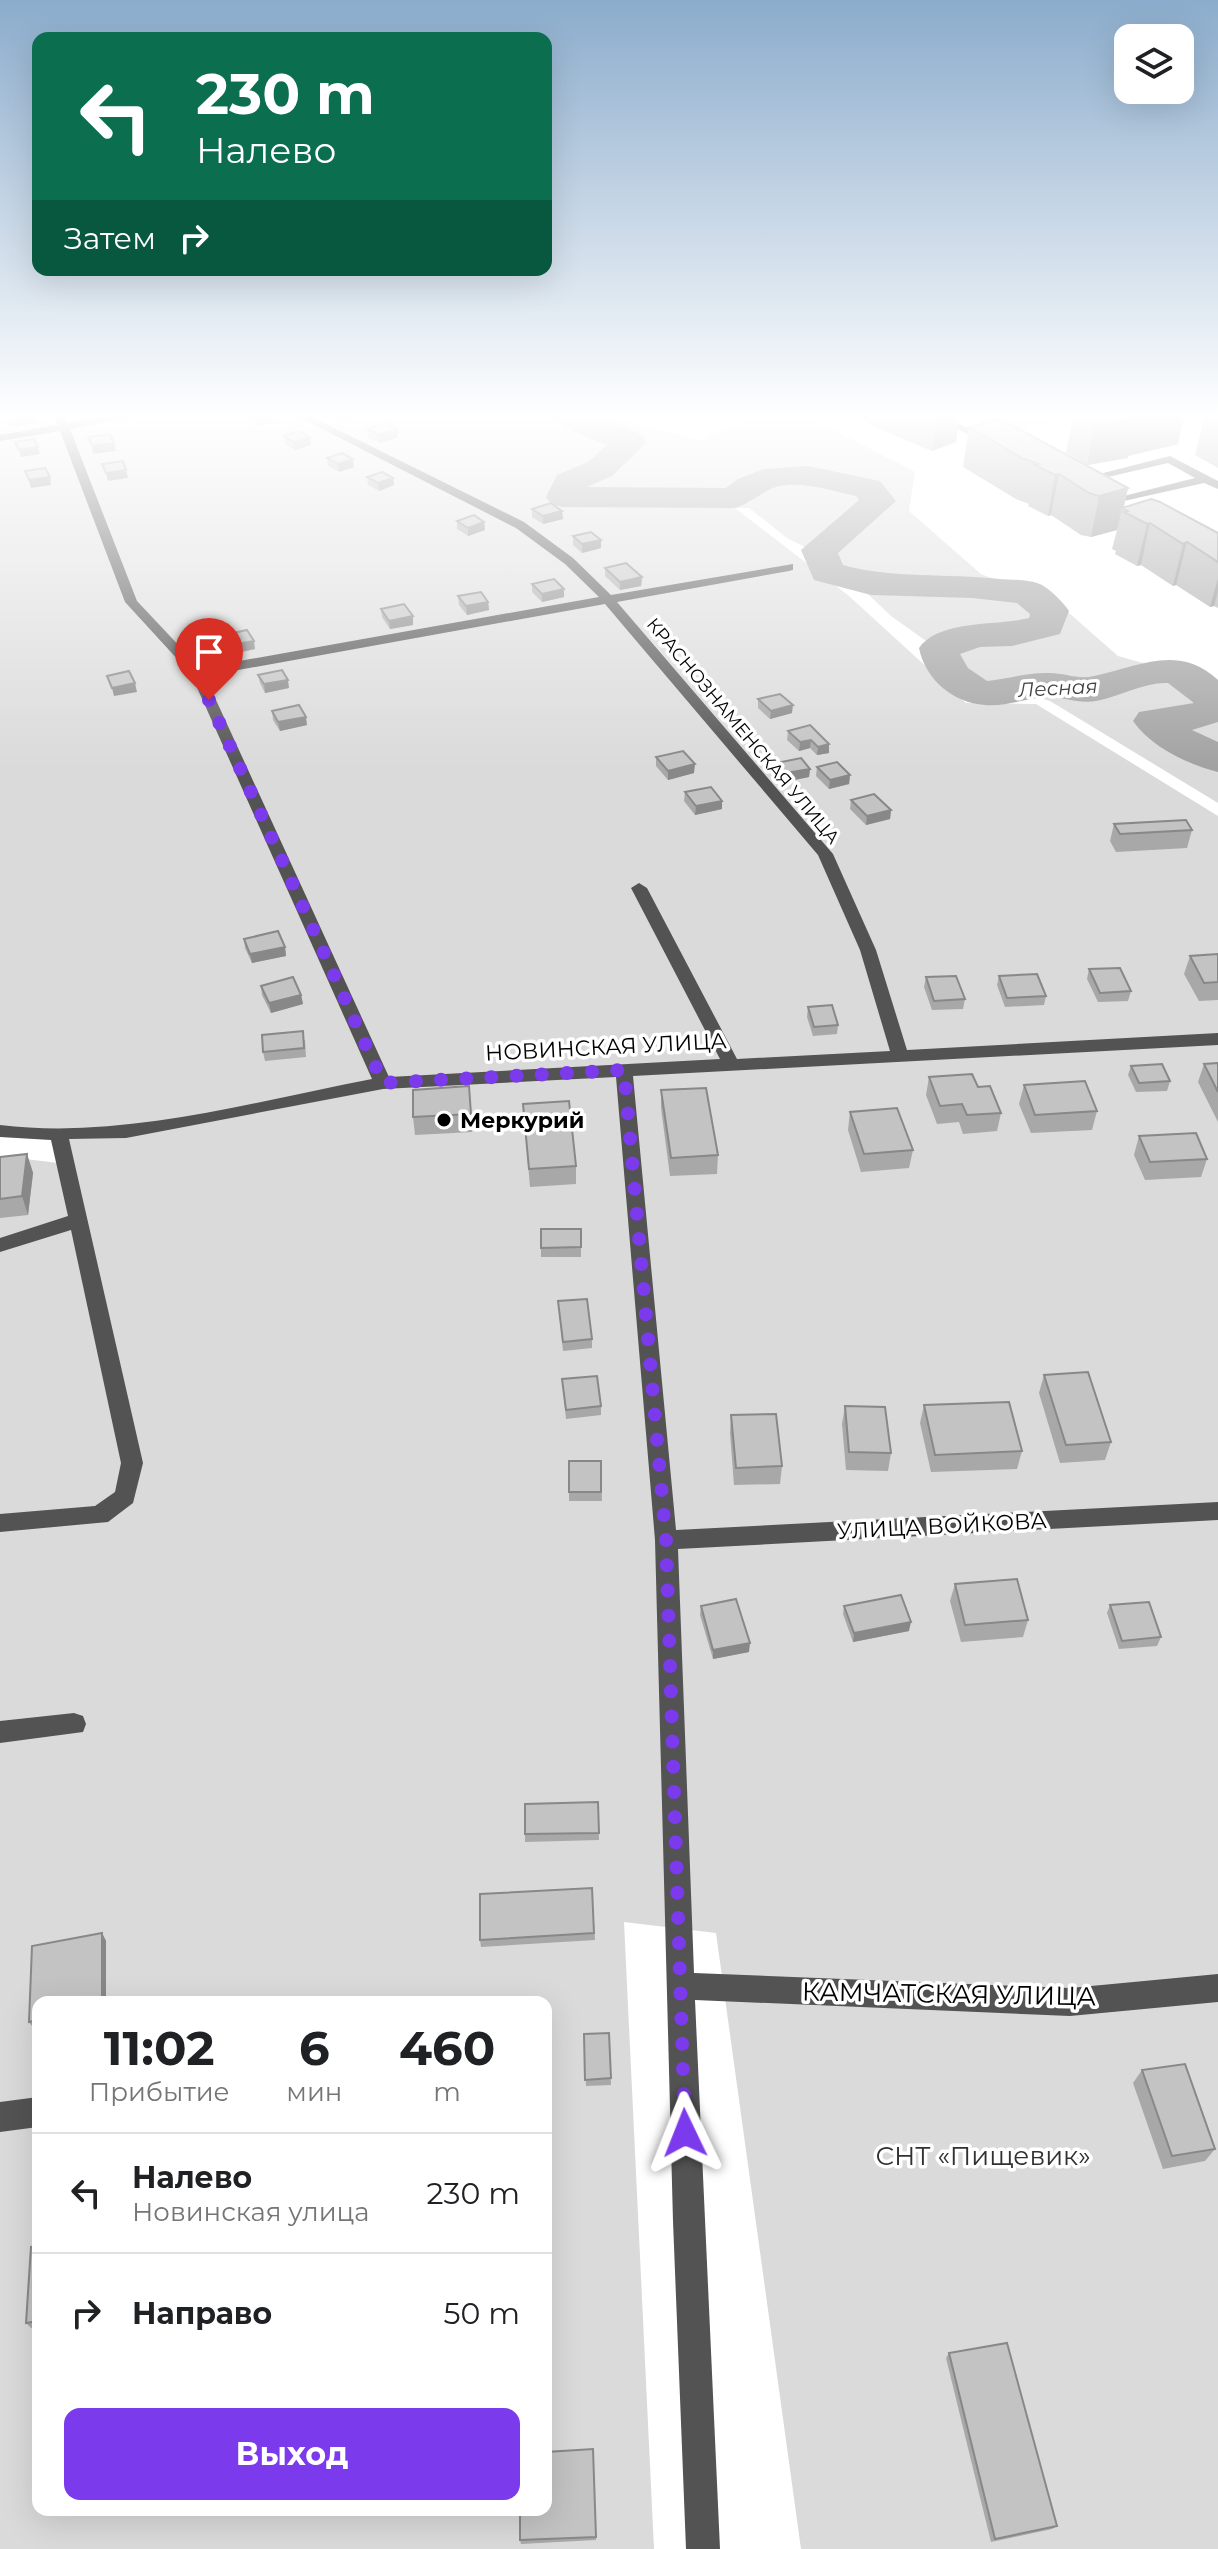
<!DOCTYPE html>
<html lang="ru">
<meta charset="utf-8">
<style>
:root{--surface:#fff;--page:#f6f6f6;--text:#202124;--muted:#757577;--line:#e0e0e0;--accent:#7c3aed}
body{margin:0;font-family:Montserrat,sans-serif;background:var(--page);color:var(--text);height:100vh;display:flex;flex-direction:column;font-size:30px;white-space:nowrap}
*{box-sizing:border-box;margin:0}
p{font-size:26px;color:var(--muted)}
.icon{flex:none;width:44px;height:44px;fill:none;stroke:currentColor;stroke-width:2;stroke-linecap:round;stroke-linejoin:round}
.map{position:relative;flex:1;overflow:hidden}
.drawer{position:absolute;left:32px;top:1996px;width:520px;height:520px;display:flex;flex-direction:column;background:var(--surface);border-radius:16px;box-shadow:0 8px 32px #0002}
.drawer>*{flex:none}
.hud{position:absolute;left:32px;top:32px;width:520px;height:244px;border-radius:16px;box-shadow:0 8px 32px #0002;background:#0b6e4f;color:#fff;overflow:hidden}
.tools{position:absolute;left:1114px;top:24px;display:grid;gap:16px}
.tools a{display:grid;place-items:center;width:80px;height:80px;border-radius:16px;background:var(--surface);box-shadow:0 8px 32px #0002;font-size:40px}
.pin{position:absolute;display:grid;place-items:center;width:68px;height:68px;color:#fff;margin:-82px -34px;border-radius:50% 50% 50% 0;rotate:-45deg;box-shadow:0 0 8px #0007}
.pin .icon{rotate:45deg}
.me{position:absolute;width:88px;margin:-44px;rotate:358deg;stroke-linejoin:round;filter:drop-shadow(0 0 6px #0008)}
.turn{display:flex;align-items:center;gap:28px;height:168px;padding:0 32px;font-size:36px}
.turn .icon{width:104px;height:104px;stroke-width:2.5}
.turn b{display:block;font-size:56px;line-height:68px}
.then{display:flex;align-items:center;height:76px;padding:0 32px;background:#0003;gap:16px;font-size:30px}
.eta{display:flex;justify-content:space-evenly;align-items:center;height:136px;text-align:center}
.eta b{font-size:48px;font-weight:700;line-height:56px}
.button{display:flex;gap:16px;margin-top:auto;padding:16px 32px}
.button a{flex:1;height:92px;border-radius:16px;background:var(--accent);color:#fff;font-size:32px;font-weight:700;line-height:92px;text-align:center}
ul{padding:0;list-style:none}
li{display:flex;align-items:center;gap:24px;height:120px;padding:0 32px;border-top:2px solid var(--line)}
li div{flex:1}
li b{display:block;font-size:30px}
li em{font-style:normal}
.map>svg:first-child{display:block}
.green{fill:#dadada;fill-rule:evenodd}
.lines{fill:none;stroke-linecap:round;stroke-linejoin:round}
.river{fill:#a1a1a1;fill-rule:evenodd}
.minor{fill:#535353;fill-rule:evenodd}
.wall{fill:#a8a8a8}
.shaded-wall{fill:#888}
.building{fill:#c3c3c3;stroke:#888;stroke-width:2}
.route{stroke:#7c3aed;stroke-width:14;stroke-dasharray:0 25.2}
.poi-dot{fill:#000;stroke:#fff;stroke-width:3}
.labels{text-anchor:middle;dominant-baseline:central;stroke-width:7;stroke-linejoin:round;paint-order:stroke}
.far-street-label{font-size:18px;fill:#000;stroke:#fff}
.far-water-label{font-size:20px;font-style:italic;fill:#424242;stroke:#fff}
.street-label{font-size:22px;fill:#000;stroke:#fff}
.poi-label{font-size:22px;font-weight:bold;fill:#000;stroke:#fff;text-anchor:start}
.near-street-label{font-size:26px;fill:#000;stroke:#fff}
.near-park-label{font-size:26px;fill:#313131;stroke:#fff}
</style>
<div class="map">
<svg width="1218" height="2549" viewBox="0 0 1218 2549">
<rect width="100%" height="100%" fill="#fff"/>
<g class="green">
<path d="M0,413h621l7,9 72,18 70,-27h31l114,59 -6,39 72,63 79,31 58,51 100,28v119l-168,-102 -65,-18 -94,-67 -57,-54 -47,-24 -38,-30h-14l114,88 117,107 70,1 182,112v1733h-417l-85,-616 -92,-11 30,627h-654v-1393l67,8 -8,-30 -59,-1zM38,2002h508v508h-508z"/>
<polygon points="961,413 1053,413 1064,420 1006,432"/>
</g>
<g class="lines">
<path class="river" d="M551,413h39l52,22 5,7 -35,34 -25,11 139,1 12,-9 26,-10 44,-3 72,15 16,20 -58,52 5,12c51,14 104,8 156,14 13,1 31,0 43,6 10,6 21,17 27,26l-9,23 -48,12 -32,1 -20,7 8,14 19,13c21,-2 42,-9 63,-8 14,0 29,7 44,3 44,-9 84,-33 124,4v42l-26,8 26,12v30c-31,-8 -67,-25 -85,-51l6,-9 55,-9 -26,-20c-24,-1 -47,13 -72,18 -17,3 -33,-4 -49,-4 -21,1 -42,10 -62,8 -32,-2 -60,-26 -66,-57 20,-29 79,-22 110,-30l1,-4 -13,-11 -45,-5 -101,-3 -57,-15 -13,-30 58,-50 -3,-4c-23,-5 -52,-15 -76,-10 -18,4 -29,18 -46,22l-171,-1 -12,-3 -5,-7 11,-22 31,-13 19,-17c-19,-8 -44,-15 -56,-32z"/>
<g class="minor">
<path d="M53,413h10l4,10 61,-10h23l-81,16 67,172 63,67 399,-71 -34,-33 -49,-36 -225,-115h13l220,109 49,36 38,37 182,-31v6l-4,1 -172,31 216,252 43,96 31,100 311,-17v12l-585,31 43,454 542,-28v18l-540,29 16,424 376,15 148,-14v28l-148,14 -375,-16 25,549h-34l-13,-328 -18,-681 -39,-463 -233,12 -257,49 -57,1 74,324 -10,40 -25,19 -108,10v-18l95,-8 20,-14 6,-29 -50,-233 -71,22v-14l68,-22 -17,-76 -51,-3v-12c122,15 252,-23 372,-46l-181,-405 -66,-72 -65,-171 -60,10v-6l57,-10zM605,604l213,251 42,95 30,101 -153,8 -90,-171 -8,-5 -8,5 89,171 -331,18 -184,-401z"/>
<polygon points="923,413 937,413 1000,443 990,445"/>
<polygon points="1170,456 1218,481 1218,489 1204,483 1106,505 1100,502 1195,478 1168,463 1078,484 1072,481"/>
<polygon points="74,1713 83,1716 86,1724 83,1732 0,1743 0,1721"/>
<polygon points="38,2097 38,2127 0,2132 0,2102"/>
</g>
</g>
<g class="wall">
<polygon points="330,413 358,413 358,415 342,421 330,416"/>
<polygon points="847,413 960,413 956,442 932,451 872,426 872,424"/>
<polygon points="1074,413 1178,444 1128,456 1128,458 1087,465 1066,453"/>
<polygon points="1218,413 1218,468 1195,455 1205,416"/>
<polygon points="248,414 273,414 274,422 257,426 249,421"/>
<polygon points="969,427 1128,488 1124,507 1218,533 1218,608 1214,606 1210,607 1176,585 1173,586 1141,565 1137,566 1115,554 1116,551 1112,549 1117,530 1091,537 1081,535 1051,515 1048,516 1028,506 1029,504 1016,499 963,467"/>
<polygon points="367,429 398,437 380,443 368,437"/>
<polygon points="284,436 310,437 311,445 295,450 285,444"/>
<polygon points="327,458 354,467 339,472 328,466"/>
<polygon points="367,477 393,478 394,485 379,491 368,485"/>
<polygon points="532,509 562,511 563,519 543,524 532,517"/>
<polygon points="457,521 484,522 485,530 468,536 457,529"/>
<polygon points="573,536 601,548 582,553 573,545"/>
<polygon points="605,568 642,577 641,586 620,590 605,576"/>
<polygon points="532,584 564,597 542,602 532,592"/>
<polygon points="458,596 488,602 489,610 467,615 459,605"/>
<polygon points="381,609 413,616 413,625 390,629 382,617"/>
<polygon points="215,637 255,649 222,656 216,645"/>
<polygon points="258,675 289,688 265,693 260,683"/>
<polygon points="758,699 792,713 770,719 758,708"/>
<polygon points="272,711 307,725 280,731 273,720"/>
<polygon points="810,725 829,753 817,755 810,748 799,751 787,740 788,731"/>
<polygon points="656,757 694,773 668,780 656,766"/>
<polygon points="772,764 810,769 809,777 779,783 771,773"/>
<polygon points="817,767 850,775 849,784 829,789 816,776"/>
<polygon points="685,792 722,809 695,815 684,801"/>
<polygon points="851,800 891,810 890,819 866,825 850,809"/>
<polygon points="1114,824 1192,830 1187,848 1116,852 1110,841"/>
<polygon points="244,939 285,947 286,956 252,963 245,948"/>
<polygon points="1218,954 1218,1000 1199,1001 1184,974 1190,956"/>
<polygon points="1089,969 1131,991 1128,1001 1098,1002 1087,979"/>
<polygon points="999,976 1046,996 1044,1005 1005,1007 997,985"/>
<polygon points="926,977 965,999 963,1009 932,1010 924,987"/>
<polygon points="261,986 301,995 303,1004 271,1013 262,995"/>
<polygon points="808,1007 838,1025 837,1034 813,1036 807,1017"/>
<polygon points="305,1040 306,1057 265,1061 263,1052"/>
<polygon points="1218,1063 1218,1122 1198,1082 1204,1064"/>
<polygon points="1131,1066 1170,1081 1167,1091 1136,1092 1128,1075"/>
<polygon points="929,1077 978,1087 1001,1113 997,1131 963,1134 959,1122 937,1124 926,1095"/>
<polygon points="1024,1085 1097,1111 1092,1130 1031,1133 1019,1104"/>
<polygon points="469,1086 472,1132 415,1135 413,1117"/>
<polygon points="661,1090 718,1155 717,1174 670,1176 661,1108"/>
<polygon points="523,1104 576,1166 576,1184 530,1187"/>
<polygon points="850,1112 913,1150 909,1168 861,1172 848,1130"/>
<polygon points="1139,1136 1207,1159 1201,1177 1145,1180 1134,1155"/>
<polygon points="27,1154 33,1173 28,1215 0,1218 0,1157"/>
<polygon points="581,1229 581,1257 541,1257 541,1248"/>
<polygon points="558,1301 592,1339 592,1348 563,1351"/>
<polygon points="1044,1375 1111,1442 1105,1460 1060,1463 1039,1393"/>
<polygon points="562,1379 601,1406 601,1415 566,1419"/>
<polygon points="924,1405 1022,1451 1017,1469 931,1472 920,1423"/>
<polygon points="845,1406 891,1453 888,1471 846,1470 842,1424"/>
<polygon points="731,1415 782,1466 780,1484 734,1485 730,1433"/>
<polygon points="569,1461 601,1461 602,1501 569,1501"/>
<polygon points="955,1584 1028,1620 1023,1637 961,1642 950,1601"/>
<polygon points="1110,1605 1161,1637 1157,1646 1119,1649 1107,1613"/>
<polygon points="701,1606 749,1652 713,1659 700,1615"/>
<polygon points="844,1606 909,1631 853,1642 843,1614"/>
<polygon points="598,1802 599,1840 525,1842 525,1834"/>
<polygon points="592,1888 595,1940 481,1947 480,1940"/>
<polygon points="102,1933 106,1941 106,2002 38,2002 38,2028 34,2029 29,2022 32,1946"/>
<polygon points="609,2033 611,2085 586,2086 584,2041"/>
<polygon points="1142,2070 1215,2149 1205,2161 1163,2169 1133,2083"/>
<polygon points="38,2246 38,2327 31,2328 26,2323"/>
<polygon points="949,2353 1057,2526 1052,2529 991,2542 946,2358"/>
<polygon points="593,2449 596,2540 521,2544 520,2540"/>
</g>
<g class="shaded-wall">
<polygon points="341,413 358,413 358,415 342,421"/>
<polygon points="937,413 960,413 956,442 932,451"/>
<polygon points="1150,413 1185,413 1178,444 1128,456 1128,458 1087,465 1095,425"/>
<polygon points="273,414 274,422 257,426 256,419"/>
<polygon points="35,415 37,423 11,427 9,419"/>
<polygon points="397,429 398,437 380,443 379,435"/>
<polygon points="310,437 311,445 295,450 294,442"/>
<polygon points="114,443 116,451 93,454 92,446"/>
<polygon points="38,447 40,454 21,457 19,450"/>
<polygon points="353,459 354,467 339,472 338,464"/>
<polygon points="126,470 128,478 108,481 106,473"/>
<polygon points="1059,474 1051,515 1048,516 1055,475"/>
<polygon points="50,477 51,485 31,488 29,480"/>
<polygon points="393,478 394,485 379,491 378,483"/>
<polygon points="1128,488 1123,509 1122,508 1117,530 1091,537 1099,496"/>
<polygon points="562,511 563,519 543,524 543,516"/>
<polygon points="484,522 485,530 468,536 468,528"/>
<polygon points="1150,523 1141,565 1137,566 1147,524"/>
<polygon points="601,540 601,548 582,553 582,544"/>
<polygon points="1187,542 1176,585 1173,586 1183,544"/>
<polygon points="642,577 641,586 620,590 620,582"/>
<polygon points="1218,578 1218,591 1214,606 1210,607"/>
<polygon points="564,589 564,597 542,602 542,594"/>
<polygon points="488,602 489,610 467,615 466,606"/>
<polygon points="413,616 413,625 390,629 389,621"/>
<polygon points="254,641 255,649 222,656 221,647"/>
<polygon points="288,680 289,688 265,693 264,684"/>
<polygon points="135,683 137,692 114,696 112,688"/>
<polygon points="793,705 792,713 770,719 771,711"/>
<polygon points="306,717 307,725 280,731 278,722"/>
<polygon points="811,740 810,748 799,751 800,742"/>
<polygon points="829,744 829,753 817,755 818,747"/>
<polygon points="695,764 694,773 668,780 668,771"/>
<polygon points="810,769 809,777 779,783 780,774"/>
<polygon points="850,775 849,784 829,789 830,780"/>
<polygon points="722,801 722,809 695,815 696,806"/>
<polygon points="891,810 890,819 866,825 867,816"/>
<polygon points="285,947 286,956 252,963 250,954"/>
<polygon points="301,995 303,1004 271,1013 269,1003"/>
<polygon points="27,1154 33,1173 28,1215 22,1196"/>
<polygon points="911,1622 909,1631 853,1642 854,1633"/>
<polygon points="750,1643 749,1652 713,1659 713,1650"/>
<polygon points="102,1933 106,1941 106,2002 102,2002"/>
</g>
<g class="building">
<polygon points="6,413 34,413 35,415 9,419"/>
<polygon points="250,413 271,413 273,414 256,419 248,414"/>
<polygon points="1074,413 1150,413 1134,417 1136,418 1095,425"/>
<polygon points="1218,413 1218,422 1205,416 1216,413"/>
<polygon points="997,420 1006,422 1128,488 1099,496 1089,493 1059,474 1055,475 1035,465 1039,464 1022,458 969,427"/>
<polygon points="385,423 397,429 379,435 367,429"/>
<polygon points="299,431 310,437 294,442 284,436"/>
<polygon points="110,434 114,443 92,446 88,437"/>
<polygon points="34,439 38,447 19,450 15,442"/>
<polygon points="342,453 353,459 338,464 327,458"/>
<polygon points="123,461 126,470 106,473 102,464"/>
<polygon points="45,468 50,477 29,480 25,471"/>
<polygon points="382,472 393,478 378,483 367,477"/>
<polygon points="1151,499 1160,502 1218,533 1218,562 1187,542 1183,544 1150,523 1147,524 1124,512 1128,511 1122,508"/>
<polygon points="551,503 562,511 543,516 532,509"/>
<polygon points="474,515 484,522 468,528 457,521"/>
<polygon points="591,532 601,540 582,544 573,536"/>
<polygon points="626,563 642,577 620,582 605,568"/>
<polygon points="554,579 564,589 542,594 532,584"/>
<polygon points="481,592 488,602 466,606 458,596"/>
<polygon points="404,604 413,616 389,621 381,609"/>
<polygon points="247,630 254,641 221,647 215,637"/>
<polygon points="282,670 288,680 264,684 258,675"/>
<polygon points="129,671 135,683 112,688 107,676"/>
<polygon points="780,694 793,705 771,711 758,699"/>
<polygon points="299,705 306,717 278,722 272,711"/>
<polygon points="810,725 829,744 818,747 811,740 800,742 788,731"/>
<polygon points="683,751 695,764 668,771 656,757"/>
<polygon points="801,758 810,769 780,774 772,764"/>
<polygon points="837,762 850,775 830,780 817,767"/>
<polygon points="711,787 722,801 696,806 685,792"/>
<polygon points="874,794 891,810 867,816 851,800"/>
<polygon points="1186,820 1192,830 1120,834 1114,824"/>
<polygon points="278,931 285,947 250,954 244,939"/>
<polygon points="1218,954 1218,982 1204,983 1190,956"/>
<polygon points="1120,968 1131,991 1100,993 1089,969"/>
<polygon points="1037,974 1046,996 1007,998 999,976"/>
<polygon points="956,976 965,999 934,1001 926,977"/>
<polygon points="293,977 301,995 269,1003 261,986"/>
<polygon points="832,1005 838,1025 814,1027 808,1007"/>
<polygon points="303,1031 304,1048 263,1052 262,1035"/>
<polygon points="1218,1063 1218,1092 1204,1064"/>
<polygon points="1162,1064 1170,1081 1139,1083 1131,1066"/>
<polygon points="972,1074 978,1087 990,1086 1001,1113 967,1115 962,1104 940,1106 929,1077"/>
<polygon points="1085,1081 1097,1111 1035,1115 1024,1085"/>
<polygon points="469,1086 471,1114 413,1117 413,1090"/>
<polygon points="706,1088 718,1155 671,1158 661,1090"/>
<polygon points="569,1101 576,1166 529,1169 523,1104"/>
<polygon points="897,1108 913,1150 864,1154 850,1112"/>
<polygon points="1196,1133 1207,1159 1150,1162 1139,1136"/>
<polygon points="27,1154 22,1196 0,1199 0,1157"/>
<polygon points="541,1229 581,1229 581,1247 541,1248"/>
<polygon points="587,1299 592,1339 563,1342 558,1301"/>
<polygon points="1088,1372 1111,1442 1066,1445 1044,1375"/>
<polygon points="597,1376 601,1406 566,1410 562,1379"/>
<polygon points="1009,1402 1022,1451 935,1455 924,1405"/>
<polygon points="845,1406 885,1407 891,1453 849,1452"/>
<polygon points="776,1414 782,1466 736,1468 731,1415"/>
<rect x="569" y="1461" width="32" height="31"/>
<polygon points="1017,1579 1028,1620 965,1625 955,1584"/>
<polygon points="901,1595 911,1622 854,1633 844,1606"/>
<polygon points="736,1599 750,1643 713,1650 701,1606"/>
<polygon points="1149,1602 1161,1637 1122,1641 1110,1605"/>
<polygon points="598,1802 599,1833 525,1834 525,1804"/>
<polygon points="592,1888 594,1933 480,1940 480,1894"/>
<polygon points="102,1933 102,2002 38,2002 38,2020 29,2022 32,1946"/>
<polygon points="609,2033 611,2078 585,2080 584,2034"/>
<polygon points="1185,2064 1215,2149 1172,2156 1142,2070"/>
<polygon points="38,2246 38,2321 26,2323 31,2247"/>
<polygon points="1007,2343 1057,2526 995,2539 949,2353"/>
<polygon points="593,2449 596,2537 520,2540 520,2510 546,2510 546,2452"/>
</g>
<linearGradient id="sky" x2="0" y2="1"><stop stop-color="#8baccc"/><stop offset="0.54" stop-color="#fff"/><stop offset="1" stop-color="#fff" stop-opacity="0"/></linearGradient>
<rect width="1218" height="770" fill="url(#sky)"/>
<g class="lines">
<polyline class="route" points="209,700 383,1083 624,1070 666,1540 685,2133"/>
</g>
<circle class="poi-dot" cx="444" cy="1120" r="8"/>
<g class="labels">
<g class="far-street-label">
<text transform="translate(743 731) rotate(50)">КРАСНОЗНАМЕНСКАЯ УЛИЦА</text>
</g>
<g class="far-water-label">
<text transform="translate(1058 688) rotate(-3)">Лесная</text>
</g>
<g class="street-label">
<text transform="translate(606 1047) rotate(-3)">НОВИНСКАЯ УЛИЦА</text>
<text transform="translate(942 1526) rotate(-3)">УЛИЦА ВОЙКОВА</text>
</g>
<g class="poi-label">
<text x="460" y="1120">Меркурий</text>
</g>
<g class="near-street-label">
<text transform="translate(949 1994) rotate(1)">КАМЧАТСКАЯ УЛИЦА</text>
</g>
<g class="near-park-label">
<text x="983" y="2156">СНТ «Пищевик»</text>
</g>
</g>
</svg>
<div class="tools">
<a><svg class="icon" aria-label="layers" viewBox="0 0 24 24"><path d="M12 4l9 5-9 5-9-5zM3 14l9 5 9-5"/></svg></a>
</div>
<div class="pin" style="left:209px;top:700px;background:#d93025"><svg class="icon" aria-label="arrive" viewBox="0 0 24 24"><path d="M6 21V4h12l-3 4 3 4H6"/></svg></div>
<svg class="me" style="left:685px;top:2133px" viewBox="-20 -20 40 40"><path d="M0-17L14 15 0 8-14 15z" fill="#7c3aed" stroke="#fff" stroke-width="4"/></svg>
<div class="hud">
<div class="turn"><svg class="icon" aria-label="left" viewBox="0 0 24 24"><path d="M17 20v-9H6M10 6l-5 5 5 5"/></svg><div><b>230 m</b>Налево</div></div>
<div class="then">Затем<svg class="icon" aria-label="right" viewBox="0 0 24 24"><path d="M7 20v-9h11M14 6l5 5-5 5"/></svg></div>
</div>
<section class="drawer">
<div class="eta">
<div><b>11:02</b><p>Прибытие</p></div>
<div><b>6</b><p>мин</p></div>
<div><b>460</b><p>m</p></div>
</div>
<ul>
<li><svg class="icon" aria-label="left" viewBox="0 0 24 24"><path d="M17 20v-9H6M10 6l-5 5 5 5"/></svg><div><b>Налево</b><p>Новинская улица</p></div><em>230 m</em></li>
<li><svg class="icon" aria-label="right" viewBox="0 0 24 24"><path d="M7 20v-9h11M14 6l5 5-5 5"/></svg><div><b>Направо</b></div><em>50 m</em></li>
</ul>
<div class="button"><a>Выход</a></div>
</section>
</div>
